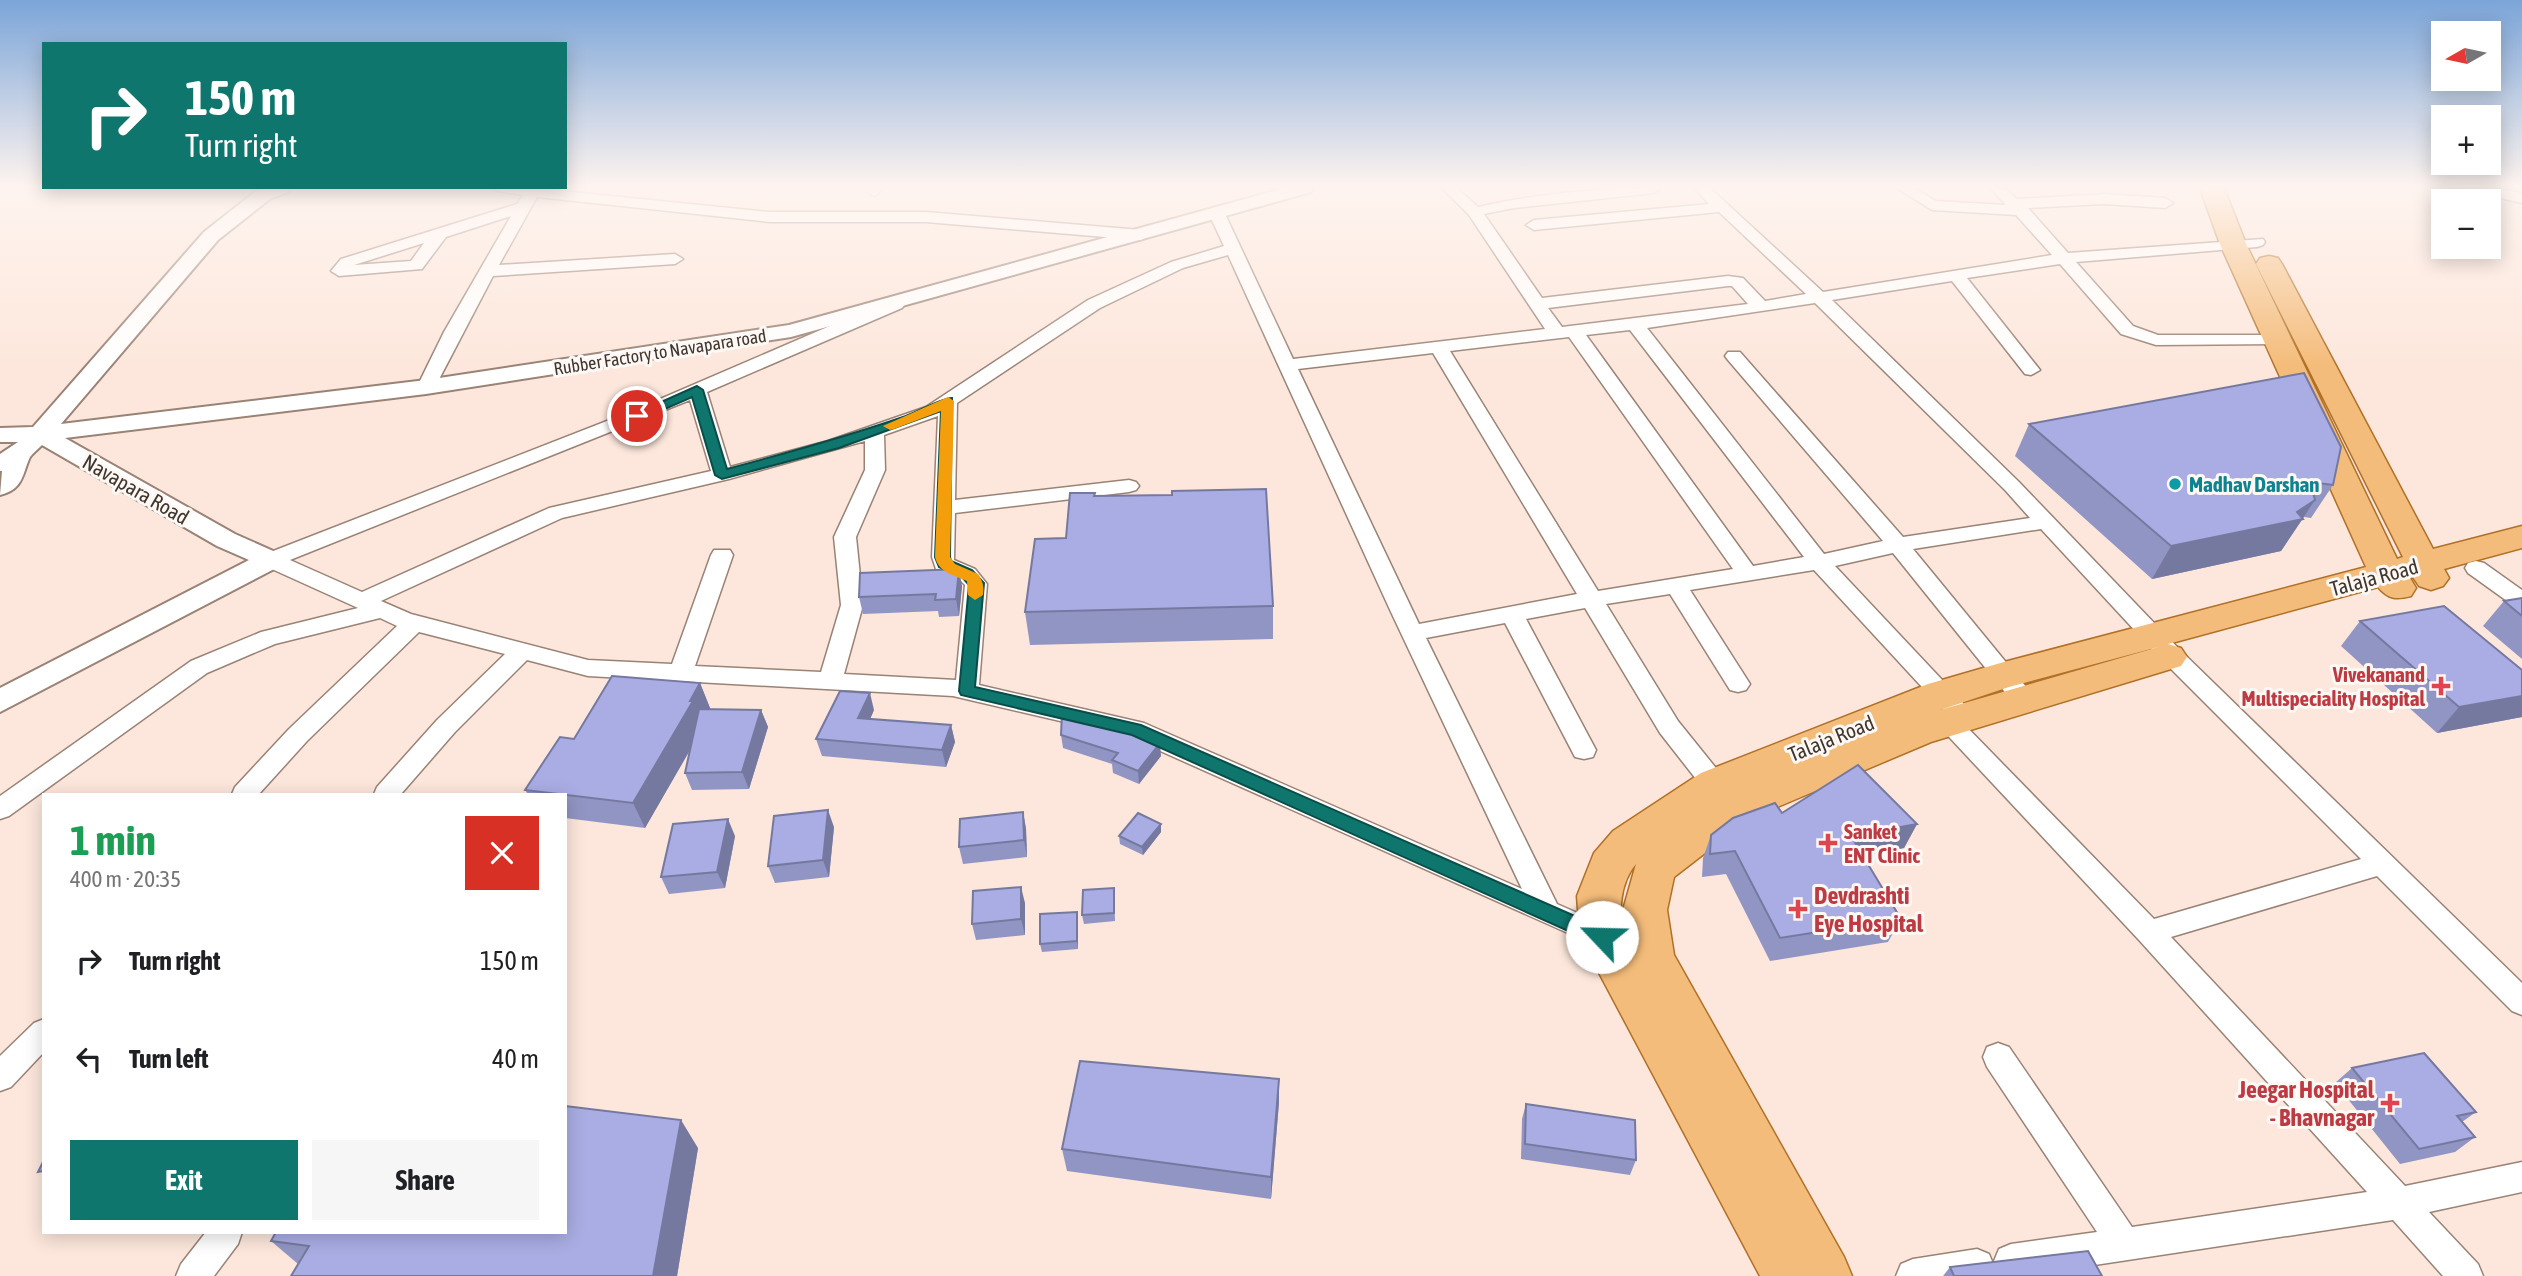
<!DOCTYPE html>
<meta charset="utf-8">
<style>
:root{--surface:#fff;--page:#f6f6f6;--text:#202124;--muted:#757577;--accent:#0f766e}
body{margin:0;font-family:"Asap Condensed",sans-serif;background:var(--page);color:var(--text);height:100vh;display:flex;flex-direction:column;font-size:26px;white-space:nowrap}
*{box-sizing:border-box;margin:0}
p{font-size:23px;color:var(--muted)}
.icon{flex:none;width:38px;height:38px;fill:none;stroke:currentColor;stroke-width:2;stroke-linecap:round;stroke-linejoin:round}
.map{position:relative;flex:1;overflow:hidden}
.panel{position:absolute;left:42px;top:793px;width:525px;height:441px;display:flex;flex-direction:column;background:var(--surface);border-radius:0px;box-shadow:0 4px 18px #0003}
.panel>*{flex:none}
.guide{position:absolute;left:42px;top:42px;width:525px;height:147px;border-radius:0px;box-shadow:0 4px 18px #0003;background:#0f766e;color:#fff;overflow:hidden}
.needle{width:46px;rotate:261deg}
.tools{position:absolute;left:2431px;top:21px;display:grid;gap:14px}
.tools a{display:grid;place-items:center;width:70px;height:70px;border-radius:0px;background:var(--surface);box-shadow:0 4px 18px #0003;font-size:35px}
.pin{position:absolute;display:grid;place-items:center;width:60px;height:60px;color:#fff;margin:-30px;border:4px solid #fff;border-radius:50%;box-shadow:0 2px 7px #0007}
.me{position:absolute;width:77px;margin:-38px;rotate:294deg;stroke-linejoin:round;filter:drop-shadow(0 0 5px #0008)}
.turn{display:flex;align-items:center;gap:24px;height:147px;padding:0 28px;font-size:32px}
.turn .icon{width:91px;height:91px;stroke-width:2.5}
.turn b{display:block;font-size:49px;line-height:60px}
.round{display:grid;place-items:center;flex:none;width:74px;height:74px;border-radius:0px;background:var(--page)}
.head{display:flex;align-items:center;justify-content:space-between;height:119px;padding:0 28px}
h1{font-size:42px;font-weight:700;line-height:52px;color:#1e9e55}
.action{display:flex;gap:14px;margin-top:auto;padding:14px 28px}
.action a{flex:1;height:80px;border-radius:0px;background:var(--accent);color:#fff;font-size:28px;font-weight:700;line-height:80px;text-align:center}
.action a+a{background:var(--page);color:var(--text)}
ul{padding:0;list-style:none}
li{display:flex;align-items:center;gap:21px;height:98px;padding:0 28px}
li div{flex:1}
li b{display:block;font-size:26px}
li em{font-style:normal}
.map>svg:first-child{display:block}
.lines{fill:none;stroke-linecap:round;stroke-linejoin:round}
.service-casing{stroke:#9a8275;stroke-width:10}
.minor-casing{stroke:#9a8275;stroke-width:3}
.tertiary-casing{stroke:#9a8275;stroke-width:4}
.primary-casing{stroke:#b07027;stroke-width:3}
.service{stroke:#fff;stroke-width:8}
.minor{fill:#fff;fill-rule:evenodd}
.tertiary{fill:#fff;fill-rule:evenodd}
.primary{fill:#f4bc7a;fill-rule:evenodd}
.wall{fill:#9195c3}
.shaded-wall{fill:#76799f}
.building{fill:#a9ade3;stroke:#76799f;stroke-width:2}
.route{fill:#0f766e;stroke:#0a4d48;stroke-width:2}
.slow{fill:#f59e0b}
.culture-dot{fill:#0f9aa8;stroke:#fef8f5;stroke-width:2.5}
.health-dot{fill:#e0444e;stroke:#fef8f5;stroke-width:2.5}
.labels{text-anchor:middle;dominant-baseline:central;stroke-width:6;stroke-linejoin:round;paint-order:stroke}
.far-street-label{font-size:18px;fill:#403630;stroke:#fef8f5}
.culture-label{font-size:21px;font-weight:bold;fill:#0d838f;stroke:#fef8f5;text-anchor:start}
.street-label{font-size:21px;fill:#403630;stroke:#fef8f5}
.health-label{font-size:21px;font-weight:bold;fill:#be3a42;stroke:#fef8f5;text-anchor:end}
.near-health-label{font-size:24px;font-weight:bold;fill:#be3a42;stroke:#fef8f5;text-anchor:start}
</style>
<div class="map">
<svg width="2522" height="1276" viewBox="0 0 2522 1276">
<rect width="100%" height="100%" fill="#fde7dc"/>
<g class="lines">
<g class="service-casing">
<polyline id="service" points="874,192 878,188"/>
</g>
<g class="minor-casing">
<g id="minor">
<path d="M495,188h38l237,24h156l215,18 8,5 -8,5 -215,-18h-156l-233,-25 -38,68 176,-11 8,5 -8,5 -182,12 -58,111 -2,4h-14l-2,-4 27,-55 67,-116 -65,21 -24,32 -83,7 -8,-5 10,-12 176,-55 6,-9 -26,-4zM424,243l-13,18 -57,4z"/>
<path d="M1442,188h15l21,19c60,-14 122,-19 183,-19l-7,5 -140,15 -30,6 58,84 186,-22 15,2 22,23 41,-7 -87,-82 -185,18 -8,-5 8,-5 175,-16 -15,-16h16l113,104 229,-37 -36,-40 -84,-5 -35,-22h17l22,13 70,4 -16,-17h15l12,11 87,-5 61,4 8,5 -8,5 -61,-4 -76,4 40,45 195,-14 2,3 -2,3 -6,2 -181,15 57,64 25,9h126l3,4 -3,4 -6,1 -122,1 -35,-11 -61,-70 -93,14 73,92 -9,5 -6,-1 -73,-93 -120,19 187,182 161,168 342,333v32l-10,-4 -135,-135 -206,61 234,249 117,-24v30l-93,20 49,52 5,12h-40l-50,-56 -371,56 -23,-3 -5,-12 5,-12 12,-5 86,-12 -110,-165 -4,-10 4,-10 11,-4 11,4 123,180 235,-35 -228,-252 -203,-217 3,-6 9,-3 9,3 197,202 207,-60 -197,-197 -123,-133 -128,20 119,145 4,6 -4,6 -8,3 -8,-3 -123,-153 -58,13 126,134 4,6 -4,6 -8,3 -8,-3 -131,-142 -124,20 60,94 -4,6 -8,2 -8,-2 -60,-96 -64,10 72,117 54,67 4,7 -4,7 -9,3 -9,-3 -54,-69 -75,-125 -59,11 70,131 -3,7 -9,2 -9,-2 -70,-134 -79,15 131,266 59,26 4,8 -4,8 -10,4 -477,-213 -176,-41 -365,-20 -61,-16 -72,72 -54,62h-27l3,-7 60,-67 68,-66 -86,-22 -112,109 -48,53h-27l3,-7 54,-58 108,-103 -17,-8 -105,26 -68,29 -198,143 -9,3v-23l191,-135 70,-29 97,-24 -95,-43 -3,-5 3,-5 367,-143 260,-112 6,-1 9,5 -3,4 -195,84 23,75 98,-26 98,-34 162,-107 83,-38 53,-16 -15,-32 8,-5 8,5 68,145 252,-30 -76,-114zM1228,255l163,357 131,277 -378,-166 -165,-38 8,-101 -12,-15 -21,-9 1,-47 174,-21 7,-2 3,-4 -3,-4 -7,-2 -174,20 2,-97 143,-95 83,-40zM1728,286h4l16,18 -186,23 -14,-19zM1815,303l190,187 25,28 -127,19 -163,-185h-12l-3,4 3,4 155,181 -59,13 -177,-226zM1630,330l174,227 -51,9 -167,-231zM1569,337l164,232 -135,22 -148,-240zM1433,353l144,241 -158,30 -121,-255zM690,400l21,71 -162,37 -187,84 -72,-32zM938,416l-6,141 4,12 23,10 6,6 -9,95 -112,-6 19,-69 -7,-68 29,-67 -1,-35zM865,441v29l-31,67 7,68 -20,67 -126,-6 38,-111 -3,-5h-16l-3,5 -39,109 -84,-4 -177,-46 -30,-13 181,-83 167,-39z"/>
<polygon points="2465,188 2493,188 2522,193 2522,203 2468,191"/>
<polygon points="2476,561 2484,563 2522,590 2522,608 2514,606 2468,573 2465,568 2468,563"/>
<polygon points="44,1019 44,1052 11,1087 0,1091 0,1056 34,1023"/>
<polygon points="206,1232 242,1232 238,1244 214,1276 176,1276 181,1264"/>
<polygon points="1977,1249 1989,1254 1994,1266 1990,1276 1896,1276 1901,1264 1913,1259"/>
</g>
</g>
<g class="tertiary-casing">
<path id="tertiary" d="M265,188h25l-2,4 -18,7 -52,41 -157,184 365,-44 363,-55 496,-137h28l-2,4 -520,145 -365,57 -361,44 170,96 45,20 4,6 -4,6 -280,146v-24l249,-128 -32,-14 -175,-101c-4,4 -9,8 -12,12 -8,17 -6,32 -30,38l2,-24h-2v-17l18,-12h-18v-14l33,-1 171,-195 52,-41z"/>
</g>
<g class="primary-casing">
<path id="primary" d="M2200,188h24l22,56 151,315 6,-2 -147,-293 4,-6 9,-2 9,2 4,6 151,285 89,-23v22l-78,21 5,9 -6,8 -12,4 -12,-4 -6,-9 -3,1 6,10 -5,8c-15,4 -23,3 -33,-9l-210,57 13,4 6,9 -6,9 -250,76 -182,77 -75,58 -7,33 7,45 170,302 8,19h-92l-180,-339 -3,-41 17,-43 19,-22 88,-58 227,-89 76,-22 362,-95 -146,-323zM2162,646l-222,64 69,-23zM1636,864l-13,46 4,29c-11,-22 -7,-57 9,-75z"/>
</g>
<use href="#service" class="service"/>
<use href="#minor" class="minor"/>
<use href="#tertiary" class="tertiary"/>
<use href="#primary" class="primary"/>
</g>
<g class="wall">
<polygon points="2029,424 2333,485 2311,518 2304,517 2281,551 2152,579 2015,456"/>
<polygon points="1095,496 1273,606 1273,639 1030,645 1025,612 1066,538"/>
<polygon points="962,586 959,616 939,617 938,611 863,614 859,597"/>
<polygon points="2522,598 2522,659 2483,626 2504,601"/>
<polygon points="2360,621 2522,670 2522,717 2437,733 2341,646"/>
<polygon points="700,683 710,708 710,709 761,710 768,727 749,789 692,790 685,773 689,751 645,828 565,818 565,794 528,794 525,790 574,739"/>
<polygon points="874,710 870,719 951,725 955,742 946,767 822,756 816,739"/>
<polygon points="1061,735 1161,756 1139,784 1113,773 1112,764 1063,748"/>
<polygon points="1023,812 1026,829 1027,857 963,864 959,847"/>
<polygon points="1782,813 1917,824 1904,848 1863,856 1901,919 1888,942 1770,961 1726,874 1702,877 1703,858 1711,835"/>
<polygon points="1161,824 1161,832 1143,855 1120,844 1119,836"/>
<polygon points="834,827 829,877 775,883 768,866"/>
<polygon points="735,836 725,888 669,894 661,877"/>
<polygon points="1114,888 1115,921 1084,924 1082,915"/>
<polygon points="1025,903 1025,935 976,940 972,924"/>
<polygon points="1077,912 1078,920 1078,949 1042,952 1040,944"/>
<polygon points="2352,1068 2476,1112 2462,1122 2475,1137 2455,1152 2400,1164 2335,1083"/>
<polygon points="1279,1102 1271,1199 1067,1171 1062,1149"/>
<polygon points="1526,1104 1636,1160 1630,1175 1521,1159 1522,1119"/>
<polygon points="698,1148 677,1276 291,1276 298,1264 271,1241"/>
<polygon points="1950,1267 2102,1276 1943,1276"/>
</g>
<g class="shaded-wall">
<polygon points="2315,500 2281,551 2152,579 2171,546 2297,512"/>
<polygon points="959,569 962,586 959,616 956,599"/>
<polygon points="700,683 710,708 702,723 704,726 645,828 633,803"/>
<polygon points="870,693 874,710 863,735 858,718"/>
<polygon points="2522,696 2522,717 2437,733 2459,707"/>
<polygon points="761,710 768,727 749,789 742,772"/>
<polygon points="951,725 955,742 946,767 942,750"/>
<polygon points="1160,743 1161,756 1139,784 1138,771"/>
<polygon points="828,810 834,827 829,877 823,860"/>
<polygon points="1023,812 1026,829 1027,857 1024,840"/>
<polygon points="728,819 735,836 725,888 717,872"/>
<polygon points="1161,824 1161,832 1143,855 1142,847"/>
<polygon points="1917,824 1904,848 1840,860 1851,836"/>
<polygon points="1021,887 1025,903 1025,935 1021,919"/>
<polygon points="1077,912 1078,920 1078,949 1077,941"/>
<polygon points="1279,1079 1279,1102 1271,1199 1271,1177"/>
<polygon points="681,1120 698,1148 677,1276 653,1276"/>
</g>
<g class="building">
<polygon points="2304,373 2341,447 2333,485 2310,482 2315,500 2297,512 2303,519 2171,546 2029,424"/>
<polygon points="1266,489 1273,606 1025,612 1035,539 1066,538 1070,493 1095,493 1094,496 1172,495 1172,491"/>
<polygon points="959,569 956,599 935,600 936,594 859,597 860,573"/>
<polygon points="2522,598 2522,616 2504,601"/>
<polygon points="2444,606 2522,670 2522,696 2459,707 2360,621"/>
<polygon points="612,676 700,683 690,701 693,701 633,803 525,790 560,737 574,739"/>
<polygon points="840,691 870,693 858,718 951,725 942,750 816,739"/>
<polygon points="699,709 761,710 742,772 685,773"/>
<polygon points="1062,713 1116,724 1160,743 1138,771 1112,760 1118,753 1061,735"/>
<polygon points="1858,765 1917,824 1851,836 1901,919 1780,938 1735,851 1710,854 1711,835 1733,818 1775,803 1782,813"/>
<polygon points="828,810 823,860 768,866 774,816"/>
<polygon points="1023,812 1024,840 959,847 960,819"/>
<polygon points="1138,813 1161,824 1142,847 1119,836"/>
<polygon points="728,819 717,872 661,877 673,824"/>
<polygon points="1021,887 1021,919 972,924 973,891"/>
<polygon points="1114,888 1114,913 1082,915 1083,890"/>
<polygon points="1077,912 1077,941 1040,944 1040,914"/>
<polygon points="2424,1053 2476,1112 2457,1116 2475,1137 2419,1149 2352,1068"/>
<polygon points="1080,1061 1279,1079 1271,1177 1062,1149"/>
<polygon points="1526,1104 1635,1120 1636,1160 1525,1144"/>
<polygon points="565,1106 681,1120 653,1276 291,1276 309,1246 271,1241 276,1232 565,1232"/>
<polygon points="44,1160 44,1171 38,1172"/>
<polygon points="2088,1251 2102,1276 1954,1276 1950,1267"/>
</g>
<linearGradient id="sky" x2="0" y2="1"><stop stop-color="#7ba5d8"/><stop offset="0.51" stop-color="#fef4ef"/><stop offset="1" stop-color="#fef4ef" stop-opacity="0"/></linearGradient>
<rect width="2522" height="366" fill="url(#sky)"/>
<path class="route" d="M697,386l6,4 24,79c60,-16 118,-32 176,-52 11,-4 42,-20 49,-19l-2,159 1,4 21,9 12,13 -9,104 166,38 468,206 3,6 -3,6 -7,2 -7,-2 -463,-208 -171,-40 -2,-4 10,-106 -7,-8 -23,-10 -4,-10 6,-146 -102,37 -117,31 -7,-4 -23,-78 -50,22h-10l-2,-3z"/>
<path class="slow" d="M948,397l6,4 -4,156 5,7 23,10c5,8 6,12 5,21l-8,5 -7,-5 -1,-14c-13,-6 -28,-8 -32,-24l6,-146 -47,18 -4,1 -7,-4z"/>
<circle class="culture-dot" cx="2175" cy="484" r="7"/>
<g class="health-dot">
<path d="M2437.5 675.5h7v7h7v7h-7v7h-7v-7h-7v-7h7z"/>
<path d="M1824.5 832.5h7v7h7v7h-7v7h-7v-7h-7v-7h7z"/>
<path d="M1794.5 898.5h7v7h7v7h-7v7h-7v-7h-7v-7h7z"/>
<path d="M2386.5 1092.5h7v7h7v7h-7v7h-7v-7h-7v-7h7z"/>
</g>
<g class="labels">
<g class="far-street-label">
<text transform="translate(660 352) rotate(-9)">Rubber Factory to Navapara road</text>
</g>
<g class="culture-label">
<text x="2189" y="484">Madhav Darshan</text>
</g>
<g class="street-label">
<text transform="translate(136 489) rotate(30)">Navapara Road</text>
<text transform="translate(2374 577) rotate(-15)">Talaja Road</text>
<text transform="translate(1831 738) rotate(-22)">Talaja Road</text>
</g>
<g class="health-label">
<text x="2425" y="674">Vivekanand<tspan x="2425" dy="24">Multispeciality Hospital</tspan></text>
<text x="1844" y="831" text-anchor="start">Sanket<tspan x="1844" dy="24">ENT Clinic</tspan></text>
</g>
<g class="near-health-label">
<text x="1814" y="895">Devdrashti<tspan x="1814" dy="28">Eye Hospital</tspan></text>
<text x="2374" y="1089" text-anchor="end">Jeegar Hospital<tspan x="2374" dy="28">- Bhavnagar</tspan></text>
</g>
</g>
</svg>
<div class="tools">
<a><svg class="needle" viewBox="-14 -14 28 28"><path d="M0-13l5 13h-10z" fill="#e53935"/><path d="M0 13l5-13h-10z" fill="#757577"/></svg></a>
<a>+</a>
<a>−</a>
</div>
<div class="pin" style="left:637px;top:416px;background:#d93025"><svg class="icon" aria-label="arrive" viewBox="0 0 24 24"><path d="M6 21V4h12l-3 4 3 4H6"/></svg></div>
<svg class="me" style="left:1602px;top:937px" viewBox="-20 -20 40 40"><circle r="19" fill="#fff"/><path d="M0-13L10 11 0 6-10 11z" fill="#0f766e"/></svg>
<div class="guide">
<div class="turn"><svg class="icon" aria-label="right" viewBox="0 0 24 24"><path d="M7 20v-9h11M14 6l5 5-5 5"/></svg><div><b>150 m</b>Turn right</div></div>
</div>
<section class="panel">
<div class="head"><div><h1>1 min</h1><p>400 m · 20:35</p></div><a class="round" style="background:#d93025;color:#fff"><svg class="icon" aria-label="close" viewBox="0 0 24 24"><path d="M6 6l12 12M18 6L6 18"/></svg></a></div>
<ul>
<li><svg class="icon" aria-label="right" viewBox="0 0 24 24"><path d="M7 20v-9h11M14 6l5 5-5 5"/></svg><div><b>Turn right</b></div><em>150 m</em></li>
<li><svg class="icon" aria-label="left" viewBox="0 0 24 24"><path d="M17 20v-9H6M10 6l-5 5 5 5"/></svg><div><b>Turn left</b></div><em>40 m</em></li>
</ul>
<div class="action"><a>Exit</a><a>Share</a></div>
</section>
</div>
